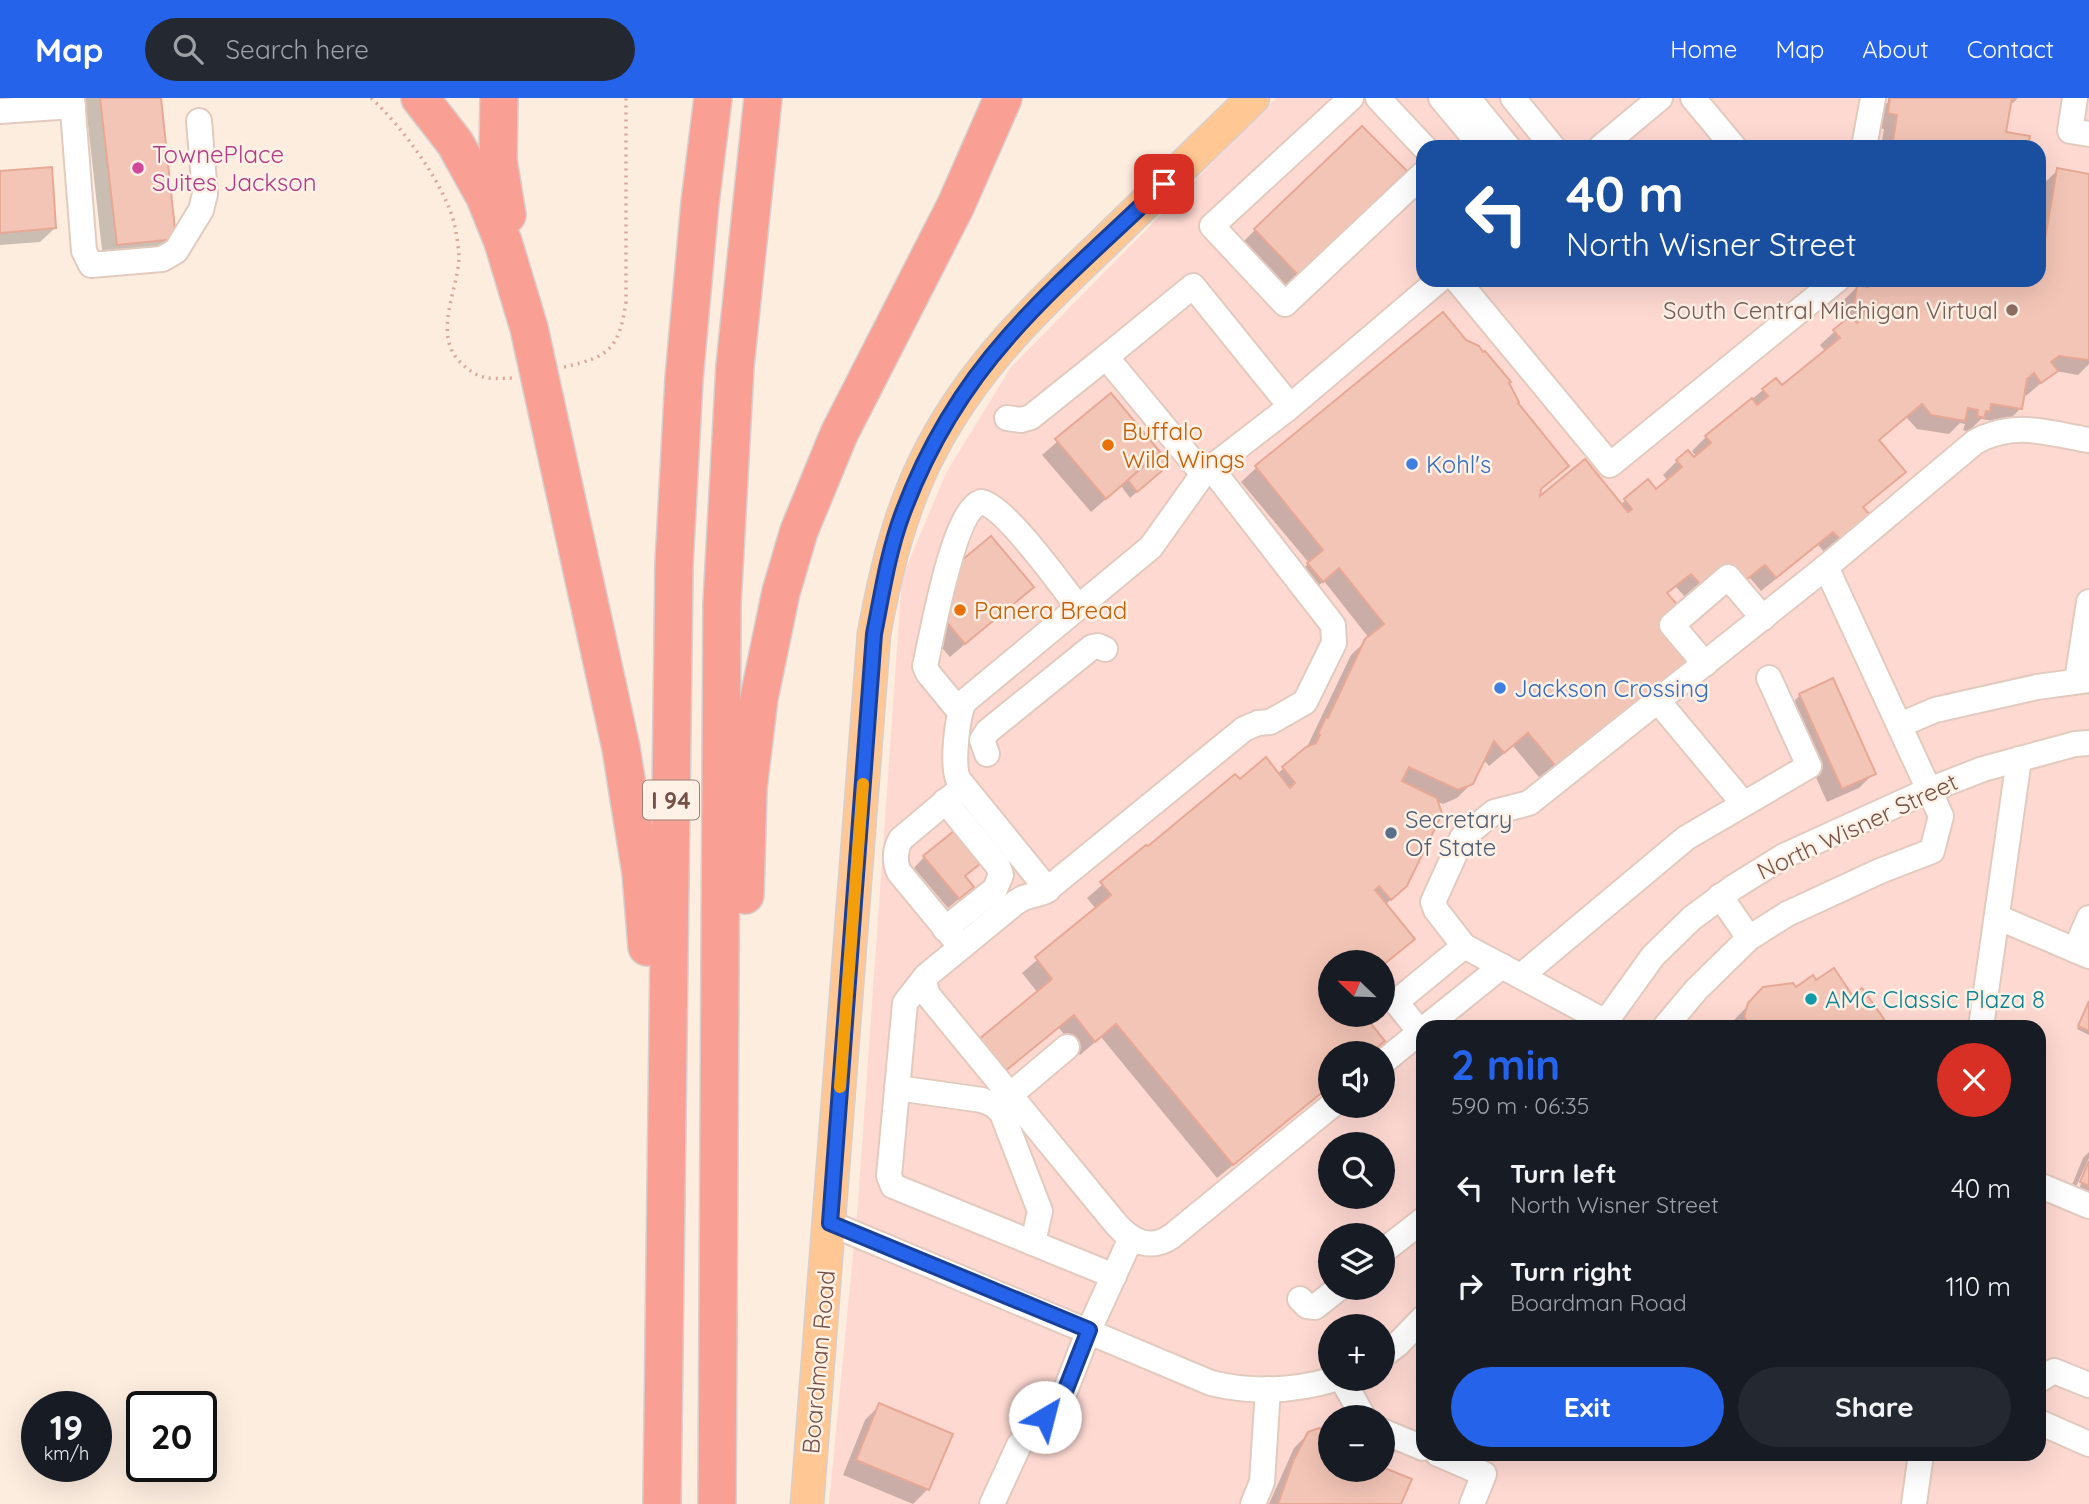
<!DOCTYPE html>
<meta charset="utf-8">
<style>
:root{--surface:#171b24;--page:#242831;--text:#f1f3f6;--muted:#9ea1a6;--accent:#2563eb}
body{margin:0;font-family:Quicksand,sans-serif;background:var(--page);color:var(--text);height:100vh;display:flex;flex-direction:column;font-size:26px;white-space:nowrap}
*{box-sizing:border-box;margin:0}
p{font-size:23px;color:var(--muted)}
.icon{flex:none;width:38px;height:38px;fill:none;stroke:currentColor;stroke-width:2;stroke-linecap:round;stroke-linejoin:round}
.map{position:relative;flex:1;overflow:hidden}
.side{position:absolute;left:1416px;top:922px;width:630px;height:441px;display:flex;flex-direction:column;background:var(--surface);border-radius:21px;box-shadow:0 7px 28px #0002}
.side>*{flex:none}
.top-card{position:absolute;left:1416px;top:42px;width:630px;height:147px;border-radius:21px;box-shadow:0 7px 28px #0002;background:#1a4fa0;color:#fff;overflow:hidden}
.needle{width:46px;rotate:293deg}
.controls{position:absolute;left:1318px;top:852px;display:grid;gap:14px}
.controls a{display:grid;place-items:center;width:77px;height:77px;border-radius:50%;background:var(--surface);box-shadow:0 7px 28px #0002;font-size:35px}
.speed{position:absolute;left:21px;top:1293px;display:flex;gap:14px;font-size:35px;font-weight:700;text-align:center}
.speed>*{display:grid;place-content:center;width:91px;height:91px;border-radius:50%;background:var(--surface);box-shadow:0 7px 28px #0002;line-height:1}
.speed small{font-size:18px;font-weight:400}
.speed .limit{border:4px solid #111;border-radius:10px;background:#fff;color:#111}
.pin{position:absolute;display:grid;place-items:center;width:60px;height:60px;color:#fff;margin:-30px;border-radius:14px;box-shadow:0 4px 10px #0006}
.me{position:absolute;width:77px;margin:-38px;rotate:37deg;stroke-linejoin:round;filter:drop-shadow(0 0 5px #0008)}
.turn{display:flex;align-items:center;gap:24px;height:147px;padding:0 35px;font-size:32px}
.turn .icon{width:91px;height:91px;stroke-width:2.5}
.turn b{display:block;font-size:49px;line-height:60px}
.round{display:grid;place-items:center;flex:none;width:74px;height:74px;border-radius:37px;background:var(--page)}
.headline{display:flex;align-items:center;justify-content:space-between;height:119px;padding:0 35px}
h1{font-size:42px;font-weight:800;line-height:52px;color:var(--accent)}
.primary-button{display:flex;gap:14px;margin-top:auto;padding:14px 35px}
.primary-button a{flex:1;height:80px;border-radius:42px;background:var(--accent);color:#fff;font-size:28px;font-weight:800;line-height:80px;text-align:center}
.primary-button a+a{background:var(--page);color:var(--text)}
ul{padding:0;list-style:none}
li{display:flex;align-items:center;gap:21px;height:98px;padding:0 35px}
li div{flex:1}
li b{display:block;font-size:26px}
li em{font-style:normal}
header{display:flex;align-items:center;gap:42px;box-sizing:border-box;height:98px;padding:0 35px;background:var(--accent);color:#fff}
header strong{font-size:33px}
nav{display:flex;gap:38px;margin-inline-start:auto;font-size:24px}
.search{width:490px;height:63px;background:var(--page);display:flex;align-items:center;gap:18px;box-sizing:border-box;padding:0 24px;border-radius:38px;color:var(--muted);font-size:26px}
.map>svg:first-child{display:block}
.commercial{fill:#fed9d2;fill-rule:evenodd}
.shadow{fill:#0003}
.building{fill:#f3c5b6;stroke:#e7a895;stroke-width:2}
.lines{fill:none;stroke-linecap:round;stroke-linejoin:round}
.minor-casing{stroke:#e3cabe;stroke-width:28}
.major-casing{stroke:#d8cecb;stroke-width:35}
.highway-casing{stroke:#d8cecb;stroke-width:40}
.path{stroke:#d8a899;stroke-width:3.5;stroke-dasharray:2 5;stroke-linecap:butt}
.minor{stroke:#fff;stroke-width:24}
.major{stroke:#ffc794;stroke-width:32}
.highway{stroke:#fa9f93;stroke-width:37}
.route-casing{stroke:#184099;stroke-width:18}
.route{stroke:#2563eb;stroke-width:12}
.slow{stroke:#f59e0b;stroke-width:12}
.hotel-dot{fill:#d1479c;stroke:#fff1e6;stroke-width:2.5}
.education-dot{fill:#8d6e63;stroke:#fff1e6;stroke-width:2.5}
.food-dot{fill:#e8710a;stroke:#fff1e6;stroke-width:2.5}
.shop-dot{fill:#3f7fe0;stroke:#fff1e6;stroke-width:2.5}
.service-dot{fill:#5c6f8a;stroke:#fff1e6;stroke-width:2.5}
.culture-dot{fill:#0f9aa8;stroke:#fff1e6;stroke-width:2.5}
.labels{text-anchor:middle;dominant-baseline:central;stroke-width:5;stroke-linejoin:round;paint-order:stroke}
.shield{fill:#fff1e6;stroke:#9e8076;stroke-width:2}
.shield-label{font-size:23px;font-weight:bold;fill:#745046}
.hotel-label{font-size:24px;fill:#b23c85;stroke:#fff1e6;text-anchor:start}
.education-label{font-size:24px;fill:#785e54;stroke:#fff1e6;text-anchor:end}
.food-label{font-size:24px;fill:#c56008;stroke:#fff1e6;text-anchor:start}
.shop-label{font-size:24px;fill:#366cbe;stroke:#fff1e6;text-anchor:start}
.service-label{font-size:24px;fill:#4e5e75;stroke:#fff1e6;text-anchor:start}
.street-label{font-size:24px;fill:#745046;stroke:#fff1e6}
.culture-label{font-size:24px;fill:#0d838f;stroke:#fff1e6;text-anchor:start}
</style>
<header>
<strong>Map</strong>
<div class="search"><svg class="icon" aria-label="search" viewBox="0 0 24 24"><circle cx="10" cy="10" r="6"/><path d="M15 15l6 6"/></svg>Search here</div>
<nav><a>Home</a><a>Map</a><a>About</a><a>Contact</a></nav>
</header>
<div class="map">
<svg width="2089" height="1406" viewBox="0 0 2089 1406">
<rect width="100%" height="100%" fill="#fdeddf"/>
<path class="commercial" d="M1276,0h813v1406h-1260l29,-302 44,-624 44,-105 65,-106zM1423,49h616v133h-616zM1330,864h52v53h-52zM1423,929h616v427h-616zM1330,956h52v52h-52zM1330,1046h52v53h-52zM1330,1138h52v52h-52zM1330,1228h52v53h-52zM1330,1320h52v52h-52z"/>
<g class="shadow">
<polygon points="85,0 159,0 175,140 160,154 103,161"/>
<polygon points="1888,0 2018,0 2013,5 2010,4 2004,35 2026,49 1881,49 1884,31 1874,29 1877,15 1888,4"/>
<polygon points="2058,72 2089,77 2089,266 2078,277 2055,273 2026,298 2023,294 2020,311 2006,325 1981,321 1968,334 1963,332 1965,326 1960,325 1949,336 1917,331 1906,319 1877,343 1903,374 1862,410 1869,418 1825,455 1818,447 1761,493 1750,480 1725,499 1710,481 1686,500 1676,489 1666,496 1690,561 1543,684 1513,648 1489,668 1483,661 1472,685 1457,700 1443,706 1436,703 1406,787 1385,807 1413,841 1382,869 1382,864 1330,864 1330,917 1361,917 1330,956 1330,988 1217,1080 1101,939 1080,957 1059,930 988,987 1038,895 1022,875 1096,811 1087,800 1146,749 1148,751 1240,684 1277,676 1306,651 1351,557 1369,540 1324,483 1307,497 1294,480 1309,465 1241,384 1256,370 1442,216 1464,243 1509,285 1539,393 1537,402 1620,407 1648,383 1656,393 1668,383 1663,377 1677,363 1694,361 1697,359 1692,353 1706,339 1763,292 1782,290 1826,254 1820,247 1847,222 1841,221 1843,203 1856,190 1857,182 2039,182 2039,113 2043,86"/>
<polygon points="0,74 55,130 40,144 0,147"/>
<polygon points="1390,87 1283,190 1241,146 1255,132"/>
<polygon points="1111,297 1168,366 1130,400 1121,388 1091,414 1042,357"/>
<polygon points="941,485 1031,489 950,559 930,536"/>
<polygon points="1800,597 1874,675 1859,690 1827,704 1786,612"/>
<polygon points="924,759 964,779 961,799 948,810 914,770"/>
<polygon points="1816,884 1852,899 1881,929 1732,929 1734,922 1764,891 1795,891"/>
<polygon points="2089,904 2089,937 2077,931"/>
<polygon points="2089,1054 2089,1060 2075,1091 2078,1093 2089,1067 2089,1108 2067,1099 2083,1060"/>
<polygon points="880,1307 928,1391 913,1406 843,1377 865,1322"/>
<polygon points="1309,1335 1330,1337 1330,1372 1399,1406 1269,1406 1294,1350"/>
</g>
<g class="building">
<polygon points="100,0 161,0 176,141 117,147"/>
<polygon points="1890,0 2012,0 2006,34 2030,38 2028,49 1892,49 1897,17 1888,15"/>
<polygon points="1362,28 1407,73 1298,177 1254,131"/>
<polygon points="52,69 56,130 0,135 0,73"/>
<polygon points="2057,70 2089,76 2089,262 2059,258 2051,264 2058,273 2041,285 2034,275 2027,281 2022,311 1991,306 1990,314 1986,313 1984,320 1977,318 1978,312 1968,310 1965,323 1931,317 1922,306 1879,342 1906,374 1863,409 1871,418 1841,442 1833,434 1776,480 1765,467 1741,486 1701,487 1691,476 1667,495 1680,510 1692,561 1558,671 1528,635 1504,655 1494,643 1473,686 1458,692 1409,669 1402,683 1437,700 1442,716 1407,788 1391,802 1379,788 1375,792 1415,841 1382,868 1382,864 1330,864 1330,917 1364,917 1385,943 1369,956 1330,956 1330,988 1233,1067 1116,926 1095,944 1074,917 1004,974 978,942 1052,881 1035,859 1111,797 1100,784 1146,747 1148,748 1235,676 1240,681 1266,659 1290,690 1295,685 1282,669 1306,649 1316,645 1320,637 1318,636 1326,619 1328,620 1365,541 1384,526 1339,470 1323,484 1307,465 1323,452 1255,368 1443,214 1466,242 1479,248 1483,254 1485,253 1511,284 1509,285 1519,304 1518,305 1569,368 1541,391 1540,398 1585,361 1628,414 1632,411 1624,401 1648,381 1656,391 1682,369 1676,362 1688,352 1694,359 1711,345 1705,338 1752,300 1757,307 1768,298 1762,291 1776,280 1782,287 1840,240 1833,232 1850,218 1857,225 1863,220 1865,208 1854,207 1857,187 1868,189 1869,182 2038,183"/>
<polygon points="1111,295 1160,354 1106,401 1055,341"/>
<polygon points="1160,354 1170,366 1137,394 1128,382"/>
<polygon points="991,438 1034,489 965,546 944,521 955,468"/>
<polygon points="1833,580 1876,676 1842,691 1799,596"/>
<polygon points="954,733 981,765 965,778 974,789 959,801 923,758"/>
<polygon points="1834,870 1852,897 1862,890 1884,921 1880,924 1883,929 1744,929 1749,926 1744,919 1748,905 1763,889 1793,885 1796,889 1813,877 1816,882"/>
<polygon points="2089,903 2089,933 2078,928"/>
<polygon points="2089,1063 2089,1088 2080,1084"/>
<polygon points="879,1305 953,1336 929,1392 856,1362"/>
<polygon points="1319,1330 1330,1335 1330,1372 1382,1372 1382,1369 1412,1381 1401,1406 1278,1406 1294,1361 1308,1334"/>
</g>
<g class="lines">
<g class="minor-casing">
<g id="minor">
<polyline points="72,0 84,153 91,167 162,161 176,153 201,112 205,96 199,23"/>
<polyline points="1351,0 1212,128 1285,206 1423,76"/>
<polyline points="1378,0 1424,49"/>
<polyline points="1441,0 1482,49"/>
<polyline points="1468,0 1508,49"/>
<polyline points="1513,0 1553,49"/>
<polyline points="1693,0 1734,49"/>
<polyline points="2075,0 2070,33 2089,36"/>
<polyline points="0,13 73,8"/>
<polyline points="1601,49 1660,0"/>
<polyline points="1864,49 1873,0"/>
<polyline points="1457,182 1610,367 1837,182"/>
<polyline points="1106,259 1193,188 1290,308"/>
<polyline points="1007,320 1021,322 1031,319 1106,259 1203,376"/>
<polyline points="1705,566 1672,527 1728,479 1763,520"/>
<polyline points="2077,583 2089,504"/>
<polyline points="1658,603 1743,705"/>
<path d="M960,614l-32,-39 -3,-7c7,-30 28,-155 56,-164 23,3 81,84 97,105"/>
<polyline points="1900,627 1935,612 2037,589 2089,582"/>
<polyline points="987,656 982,642 988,633 1092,549 1098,548 1105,551"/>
<polyline points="945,703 998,768 1001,777 995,791 945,831"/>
<path d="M1048,792l-90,-111c-6,-16 -1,-62 6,-77l187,-155 52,-73 84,-65 152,-129"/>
<polyline points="1720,798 1749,840"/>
<polyline points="1997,819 2089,858"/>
<path d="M961,849l-62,-75c-5,-10 -4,-24 2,-33l62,-52"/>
<polyline points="2075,852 2089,820"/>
<polyline points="1521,878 1686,740 1809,668 1769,580"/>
<path d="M924,884l4,13 188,229c16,18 35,27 56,12l159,-130"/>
<path d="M1606,924l-142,-76 -28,-36 -3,-8 29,-64 32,-26 35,-9 297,-236 149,-125c39,-22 72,-9 114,-2"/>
<polyline points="1426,929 1502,868"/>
<polyline points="1602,929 1653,858 1692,820 1734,789 1784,758 1929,692 1983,671 2075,646 2089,645"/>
<polyline points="1665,929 1696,892 1749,840 1787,816 1880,773 1932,753 1941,718 1826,469"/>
<polyline points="1981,929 2019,661"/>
<polyline points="1382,965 1420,934 1396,904 1464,848"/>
<polyline points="897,990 982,1002 994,1007 1002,1015 1040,1113 1033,1145"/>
<polyline points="1010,997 1067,949"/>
<polyline points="2039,1087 2089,1108"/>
<path d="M829,1125l382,160c41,10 84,8 124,-4"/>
<polyline points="1382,1154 1423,1122"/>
<polyline points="1114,1178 893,1088 889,1078 905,905 926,878 1015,805 1023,800 1044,794 1244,631 1258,625 1270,624 1305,604 1334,545 1333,527 1211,370"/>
<polyline points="1300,1201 1307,1208 1315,1209 1339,1190"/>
<polyline points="1382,1258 1398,1246 1423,1220"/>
<polyline points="1342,1281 1364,1320"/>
<polyline points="2039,1282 2054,1273 2089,1287"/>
<polyline points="2039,1324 2089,1346"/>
<polyline points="1382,1333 1423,1350"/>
<polyline points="1438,1356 1484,1376 1472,1406"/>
<polyline points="992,1406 1019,1347 1062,1301 1089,1232 1131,1140"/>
<polyline points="1253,1406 1262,1384 1268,1291"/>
<polyline points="1914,1406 1921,1356"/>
</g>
</g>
<g class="major-casing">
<path id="major" d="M807,1406l67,-870c12,-65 27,-128 58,-186 44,-84 106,-142 173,-206 49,-48 99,-96 148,-144"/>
</g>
<g class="highway-casing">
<g id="highway">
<polyline points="420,0 455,45 485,99 503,144 529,230 621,650 641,775 647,849"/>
<polyline points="499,0 498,62 507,117"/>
<polyline points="745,797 748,690 759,600 781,494 799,433 839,336 956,107 1003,0"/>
<polyline points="662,1406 674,467 684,281 700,105 713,0"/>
<polyline points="717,1406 722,506 735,268 763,0"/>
</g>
</g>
<g class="path">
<path d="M371,0c30,27 76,89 84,129 2,10 4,22 4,32 -2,33 -26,75 1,103 18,18 28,17 53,16"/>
<path d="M564,269c45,-10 55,-18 62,-65v-204"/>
</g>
<use href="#minor" class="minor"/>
<use href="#major" class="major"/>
<use href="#highway" class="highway"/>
</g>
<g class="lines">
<g class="route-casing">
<path id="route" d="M1045,1319l17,-18 27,-69 -259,-107 44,-589c8,-40 14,-81 28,-119 24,-65 60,-126 106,-178 46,-53 105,-103 156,-153"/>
</g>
<use href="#route" class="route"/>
<polyline class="slow" points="840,989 863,686"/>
</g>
<circle class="hotel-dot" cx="138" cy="70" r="7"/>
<circle class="education-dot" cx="2012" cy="212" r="7"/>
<g class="food-dot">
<circle cx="1108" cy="347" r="7"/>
<circle cx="960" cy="512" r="7"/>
</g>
<g class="shop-dot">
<circle cx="1412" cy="366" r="7"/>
<circle cx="1500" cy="590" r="7"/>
</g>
<circle class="service-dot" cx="1391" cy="735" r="7"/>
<circle class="culture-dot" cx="1811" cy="901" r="7"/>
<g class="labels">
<rect class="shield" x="643" y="682.5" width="56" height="39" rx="5"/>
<g class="shield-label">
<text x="671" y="702">I 94</text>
</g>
<g class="hotel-label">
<text x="152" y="56">TownePlace<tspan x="152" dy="28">Suites Jackson</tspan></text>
</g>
<g class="education-label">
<text x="1998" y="212">South Central Michigan Virtual</text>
</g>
<g class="food-label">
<text x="1122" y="333">Buffalo<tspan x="1122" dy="28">Wild Wings</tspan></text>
<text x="974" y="512">Panera Bread</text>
</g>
<g class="shop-label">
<text x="1426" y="366">Kohl's</text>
<text x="1514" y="590">Jackson Crossing</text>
</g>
<g class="service-label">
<text x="1405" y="721">Secretary<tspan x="1405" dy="28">Of State</tspan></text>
</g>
<g class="street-label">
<text transform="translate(1857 728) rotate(-25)">North Wisner Street</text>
<text transform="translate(818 1264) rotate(-85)">Boardman Road</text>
</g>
<g class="culture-label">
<text x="1825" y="901">AMC Classic Plaza 8</text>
</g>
</g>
</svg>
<div class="controls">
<a><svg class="needle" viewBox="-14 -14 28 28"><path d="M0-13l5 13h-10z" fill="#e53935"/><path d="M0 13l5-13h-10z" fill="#9ea1a6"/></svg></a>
<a><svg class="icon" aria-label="sound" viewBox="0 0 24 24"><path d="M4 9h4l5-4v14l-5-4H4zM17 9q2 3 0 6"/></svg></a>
<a><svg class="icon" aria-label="search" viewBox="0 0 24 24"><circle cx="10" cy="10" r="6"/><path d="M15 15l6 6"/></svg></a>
<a><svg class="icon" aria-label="layers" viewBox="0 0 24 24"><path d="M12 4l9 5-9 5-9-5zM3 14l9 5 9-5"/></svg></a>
<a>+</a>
<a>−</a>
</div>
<div class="speed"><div>19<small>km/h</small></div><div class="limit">20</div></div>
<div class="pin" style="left:1164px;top:86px;background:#d93025"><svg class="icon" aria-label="arrive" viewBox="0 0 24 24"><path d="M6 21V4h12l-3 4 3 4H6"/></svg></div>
<svg class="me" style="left:1045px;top:1319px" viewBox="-20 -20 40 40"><circle r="19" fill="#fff"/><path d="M0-13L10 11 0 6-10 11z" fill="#2563eb"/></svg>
<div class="top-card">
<div class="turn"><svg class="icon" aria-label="left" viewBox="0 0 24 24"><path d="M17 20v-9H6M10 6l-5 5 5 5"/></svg><div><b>40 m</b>North Wisner Street</div></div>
</div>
<section class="side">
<div class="headline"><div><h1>2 min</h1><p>590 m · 06:35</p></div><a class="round" style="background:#d93025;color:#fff"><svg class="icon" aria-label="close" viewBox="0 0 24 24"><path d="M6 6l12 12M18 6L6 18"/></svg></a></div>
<ul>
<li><svg class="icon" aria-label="left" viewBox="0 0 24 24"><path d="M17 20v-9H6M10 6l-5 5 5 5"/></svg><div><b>Turn left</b><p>North Wisner Street</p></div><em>40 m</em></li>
<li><svg class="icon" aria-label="right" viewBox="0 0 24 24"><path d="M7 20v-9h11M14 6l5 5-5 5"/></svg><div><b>Turn right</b><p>Boardman Road</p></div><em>110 m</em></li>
</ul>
<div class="primary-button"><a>Exit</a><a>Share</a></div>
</section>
</div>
